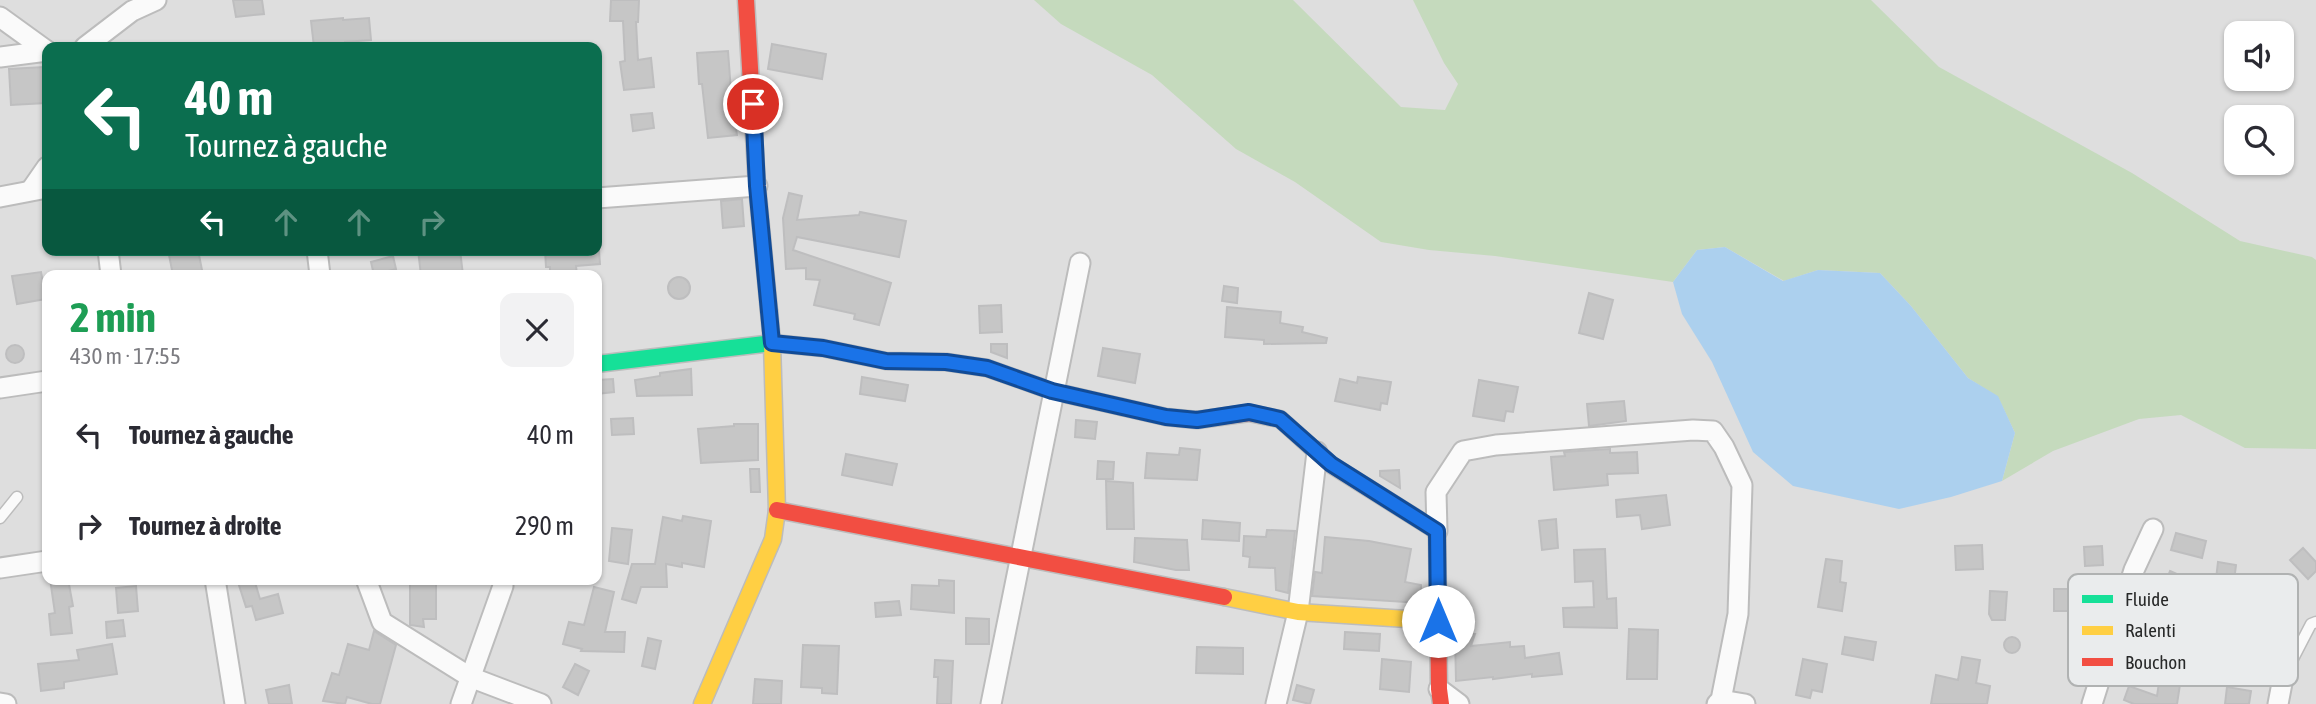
<!DOCTYPE html>
<html lang="fr">
<meta charset="utf-8">
<style>
:root{--surface:#fff;--page:#f2f2f3;--text:#2b2b33;--muted:#7c7c81}
body{margin:0;font-family:"Asap Condensed",sans-serif;background:var(--page);color:var(--text);height:100vh;display:flex;flex-direction:column;font-size:26px;white-space:nowrap}
*{box-sizing:border-box;margin:0}
p{font-size:23px;color:var(--muted)}
.icon{flex:none;width:38px;height:38px;fill:none;stroke:currentColor;stroke-width:2;stroke-linecap:round;stroke-linejoin:round}
.map{position:relative;flex:1;overflow:hidden}
.drawer{position:absolute;left:42px;top:270px;width:560px;height:315px;display:flex;flex-direction:column;background:var(--surface);border-radius:14px;box-shadow:0 2px 5px #0004}
.drawer>*{flex:none}
.banner{position:absolute;left:42px;top:42px;width:560px;height:214px;border-radius:14px;box-shadow:0 2px 5px #0004;background:#0b6e4f;color:#fff;overflow:hidden}
.buttons{position:absolute;left:2224px;top:21px;display:grid;gap:14px}
.buttons a{display:grid;place-items:center;width:70px;height:70px;border-radius:14px;background:var(--surface);box-shadow:0 2px 5px #0004;font-size:35px}
.pin{position:absolute;display:grid;place-items:center;width:60px;height:60px;color:#fff;margin:-30px;border:4px solid #fff;border-radius:50%;box-shadow:0 2px 7px #0007}
.me{position:absolute;width:77px;margin:-38px;rotate:0deg;stroke-linejoin:round;filter:drop-shadow(0 0 5px #0008)}
.turn{display:flex;align-items:center;gap:24px;height:147px;padding:0 28px;font-size:32px}
.turn .icon{width:91px;height:91px;stroke-width:2.5}
.turn b{display:block;font-size:49px;line-height:60px}
.lanes{display:flex;align-items:center;height:66px;padding:0 28px;background:#0003;justify-content:center;gap:35px;direction:ltr}
.lanes .off{opacity:.35}
.round{display:grid;place-items:center;flex:none;width:74px;height:74px;border-radius:14px;background:var(--page)}
.overview{display:flex;align-items:center;justify-content:space-between;height:119px;padding:0 28px}
h1{font-size:42px;font-weight:700;line-height:52px;color:#1e9e55}
ul{padding:0;list-style:none}
li{display:flex;align-items:center;gap:21px;height:91px;padding:0 28px}
li div{flex:1}
li b{display:block;font-size:26px}
li em{font-style:normal}
.map>svg:first-child{display:block}
.green{fill:#c5dabd}
.water{fill:#acd0ee}
.building{fill:#c6c6c6;stroke:#bebebf;stroke-width:2}
.lines{fill:none;stroke-linecap:round;stroke-linejoin:round}
.lane-casing{stroke:#bcbcbc;stroke-width:13}
.street-casing{stroke:#bcbcbc;stroke-width:23}
.fast-casing{stroke:#bcbcbc;stroke-width:19}
.slow-casing{stroke:#bcbcbc;stroke-width:19}
.jam-casing{stroke:#bcbcbc;stroke-width:19}
.lane{stroke:#fafafa;stroke-width:10}
.street{stroke:#fafafa;stroke-width:19}
.fast{stroke:#16e098;stroke-width:16}
.slow{stroke:#ffcf43;stroke-width:16}
.jam{stroke:#f24e42;stroke-width:16}
.route-casing{stroke:#114b97;stroke-width:18}
.route{stroke:#1a73e8;stroke-width:12}
.key{fill:#eaeced;stroke:#b0b2b2;stroke-width:2}
.key-label{font-size:19px;fill:#282929}
</style>
<div class="map">
<svg width="2316" height="704" viewBox="0 0 2316 704">
<rect width="100%" height="100%" fill="#dedede"/>
<polygon class="green" points="1034,0 1293,0 1401,107 1445,110 1458,84 1444,63 1413,0 1871,0 1939,67 2132,173 2240,241 2312,257 2316,260 2316,449 2245,448 2181,415 2139,419 2053,451 2002,481 2015,433 1998,397 1968,378 1911,306 1880,273 1818,270 1784,281 1725,247 1697,250 1673,282 1495,256 1429,250 1381,242 1295,182 1236,149 1152,75 1061,24"/>
<polygon class="water" points="1725,247 1783,281 1818,270 1880,273 1911,306 1968,378 1998,396 2015,433 2002,481 1951,497 1899,509 1793,486 1753,452 1712,362 1682,314 1673,282 1697,250"/>
<g class="building">
<polygon points="233,0 262,0 264,14 236,17"/>
<polygon points="611,0 639,0 638,22 636,22 638,60 651,58 654,87 624,90 620,62 625,61 623,21 610,21"/>
<polygon points="343,18 343,20 369,18 371,40 345,42 345,47 314,47 311,21"/>
<polygon points="772,44 826,54 822,79 768,69"/>
<polygon points="728,51 732,105 737,135 708,138 702,84 699,84 697,53"/>
<polygon points="44,67 46,103 11,105 9,69"/>
<polygon points="652,113 654,128 633,131 631,115"/>
<polygon points="789,193 802,196 797,220 859,215 860,212 906,221 899,257 797,237 793,250 891,283 879,325 854,319 855,314 814,305 820,280 806,279 806,268 786,269 783,218"/>
<polygon points="742,199 744,226 723,228 721,201"/>
<polygon points="192,250 198,250 203,275 173,275 169,255"/>
<polygon points="418,250 460,250 463,275 421,275"/>
<polygon points="545,250 599,250 600,264 576,266 577,275 550,275 550,267 546,267"/>
<polygon points="393,256 396,269 374,275 371,262"/>
<polygon points="41,272 46,299 17,304 12,276"/>
<circle cx="679" cy="288" r="11"/>
<polygon points="1224,286 1238,288 1237,303 1222,301"/>
<polygon points="1589,293 1613,300 1603,339 1579,333"/>
<polygon points="1001,305 1002,332 980,333 979,306"/>
<polygon points="1227,307 1281,312 1280,323 1303,327 1302,332 1327,338 1326,343 1264,344 1264,340 1225,337"/>
<polygon points="991,344 1007,344 1007,358 991,352"/>
<circle cx="15" cy="354" r="9"/>
<polygon points="1103,348 1140,354 1135,383 1098,376"/>
<polygon points="691,369 692,395 637,396 635,380 660,376 660,373"/>
<polygon points="862,377 908,385 905,401 860,394"/>
<polygon points="1358,377 1391,382 1387,404 1381,403 1380,410 1335,401 1340,379 1357,383"/>
<polygon points="613,379 614,392 597,394 597,380"/>
<polygon points="1479,380 1518,387 1513,412 1506,411 1504,421 1473,416"/>
<polygon points="1624,401 1626,421 1589,426 1587,404"/>
<polygon points="633,418 634,434 612,435 611,419"/>
<polygon points="1076,420 1097,422 1095,439 1075,437"/>
<polygon points="734,424 758,424 758,460 701,463 698,429 734,426"/>
<polygon points="1180,448 1200,450 1197,480 1145,478 1147,453 1179,455"/>
<polygon points="1610,449 1610,453 1637,452 1638,473 1607,474 1608,485 1554,490 1551,457 1565,456 1564,452"/>
<polygon points="846,454 897,464 892,485 842,475"/>
<polygon points="1098,461 1114,462 1113,479 1097,479"/>
<polygon points="750,469 759,469 760,492 751,492"/>
<polygon points="1399,470 1400,488 1380,476 1380,471"/>
<polygon points="1106,481 1133,483 1134,529 1107,529"/>
<polygon points="1666,495 1670,525 1642,529 1640,515 1617,517 1616,500"/>
<polygon points="683,516 711,521 704,567 682,563 682,567 666,564 667,587 641,587 636,603 622,599 632,564 655,564 663,517 682,521"/>
<polygon points="1556,519 1558,548 1542,550 1539,521"/>
<polygon points="1203,520 1240,523 1239,541 1202,539"/>
<polygon points="612,528 632,530 628,564 609,561"/>
<polygon points="1267,530 1295,531 1288,593 1276,590 1275,568 1249,567 1250,557 1243,556 1244,536 1266,537"/>
<polygon points="2176,533 2206,541 2202,558 2171,550"/>
<polygon points="1325,537 1369,541 1411,549 1405,582 1421,585 1421,603 1312,596 1315,572 1322,573"/>
<polygon points="1135,538 1187,540 1189,570 1176,570 1134,562"/>
<polygon points="1982,545 1983,569 1956,570 1955,546"/>
<polygon points="2102,546 2103,565 2085,566 2084,547"/>
<polygon points="2303,548 2316,562 2316,571 2308,579 2290,560"/>
<polygon points="1605,549 1607,599 1616,598 1617,628 1564,627 1563,608 1594,607 1593,581 1575,582 1574,550"/>
<polygon points="1826,559 1842,561 1840,582 1846,583 1842,611 1818,607"/>
<polygon points="2218,562 2236,565 2234,581 2216,579"/>
<polygon points="2170,571 2195,582 2187,601 2162,591"/>
<polygon points="50,579 68,579 73,606 69,607 72,633 51,635 49,614 55,613"/>
<polygon points="237,579 254,579 260,599 278,594 283,613 256,620 252,606 246,607"/>
<polygon points="410,579 436,579 436,619 423,619 424,627 410,625"/>
<polygon points="939,580 954,581 954,613 911,609 912,585 939,586"/>
<polygon points="136,586 138,611 118,613 116,588"/>
<polygon points="594,587 614,592 605,632 625,632 624,652 581,651 582,649 563,644 569,622 584,625"/>
<polygon points="2054,589 2078,589 2105,593 2101,613 2072,608 2072,611 2054,611"/>
<polygon points="1990,591 2007,592 2005,620 1992,620 1989,614"/>
<polygon points="899,601 901,615 876,617 875,603"/>
<polygon points="966,618 989,619 989,644 966,644"/>
<polygon points="123,620 125,636 107,638 106,622"/>
<polygon points="1629,629 1658,630 1657,679 1627,679"/>
<polygon points="374,631 396,645 380,704 372,704 347,697 345,704 323,701 332,673 339,675 348,644 369,650"/>
<polygon points="1345,632 1380,634 1379,651 1344,649"/>
<polygon points="1475,634 1471,646 1510,642 1510,647 1524,646 1525,658 1559,653 1562,674 1532,677 1532,674 1493,679 1493,677 1456,681 1455,635"/>
<polygon points="1845,637 1876,642 1873,660 1842,654"/>
<circle cx="2012" cy="645" r="8"/>
<polygon points="648,638 661,641 655,669 642,666"/>
<polygon points="112,644 117,674 64,682 64,688 41,691 38,664 79,660 77,650"/>
<polygon points="803,645 839,646 837,694 822,693 822,688 801,687"/>
<polygon points="1197,647 1243,648 1243,674 1196,673"/>
<polygon points="1962,657 1980,660 1976,683 1990,686 1987,704 1931,704 1936,675 1958,680"/>
<polygon points="1382,659 1411,662 1409,692 1380,689"/>
<polygon points="1803,659 1827,664 1822,692 1812,690 1810,698 1796,695"/>
<polygon points="935,660 953,661 951,704 937,704 938,677 934,677"/>
<polygon points="575,664 589,671 578,695 563,687"/>
<polygon points="2160,676 2181,678 2177,704 2134,704 2124,700 2129,686 2157,696"/>
<polygon points="755,679 782,681 781,704 753,704"/>
<polygon points="289,685 292,704 269,704 266,690"/>
<polygon points="1297,685 1314,690 1310,704 1293,700"/>
<polygon points="2227,687 2251,691 2249,704 2225,704"/>
</g>
<g class="lines">
<g class="lane-casing">
<g id="lane">
<polyline points="0,518 17,497"/>
<polyline points="2283,678 2311,624 2316,622"/>
</g>
</g>
<g class="street-casing">
<g id="street">
<polyline points="0,17 47,51"/>
<polyline points="85,47 132,11 156,0"/>
<polyline points="0,57 47,51"/>
<polyline points="31,190 47,167"/>
<polyline points="0,197 47,188"/>
<polyline points="597,198 757,186"/>
<polyline points="108,250 111,275"/>
<polyline points="317,250 320,275"/>
<polyline points="0,388 47,381"/>
<polyline points="1437,531 1436,492 1463,451 1496,445 1693,430 1713,431 1724,447 1742,485 1738,614 1721,700 1717,704"/>
<polyline points="0,568 47,561"/>
<polyline points="215,579 235,704"/>
<polyline points="366,579 382,622 470,677 541,704"/>
<polyline points="2104,664 2143,663 2209,667 2262,667 2283,678 2278,704"/>
<polyline points="1439,689 1459,704"/>
<polyline points="1721,700 1745,704"/>
<polyline points="0,703 6,704"/>
<polyline points="461,704 503,586 503,579"/>
<polyline points="991,704 1080,263"/>
<polyline points="1276,704 1298,612 1317,452"/>
<polyline points="2092,704 2134,570 2153,529"/>
</g>
</g>
<g class="fast-casing">
<polyline id="fast" points="597,364 772,343 823,348 886,361 946,362 987,368 1052,391 1122,407"/>
</g>
<g class="slow-casing">
<g id="slow">
<polyline points="1224,597 1298,612 1438,621"/>
<polyline points="702,704 773,539 777,510 772,343 769,311"/>
</g>
</g>
<g class="jam-casing">
<g id="jam">
<polyline points="746,0 757,186 769,311"/>
<polyline points="1122,407 1166,417 1197,420 1249,413 1280,419 1330,464 1437,531 1439,689 1441,704"/>
<polyline points="777,510 1224,597"/>
</g>
</g>
<use href="#lane" class="lane"/>
<use href="#street" class="street"/>
<use href="#fast" class="fast"/>
<use href="#slow" class="slow"/>
<use href="#jam" class="jam"/>
</g>
<g class="lines">
<g class="route-casing">
<polyline id="route" points="753,104 757,186 772,343 823,348 886,361 946,362 987,368 1052,391 1166,417 1197,420 1249,412 1280,419 1331,464 1437,531 1438,621"/>
</g>
<use href="#route" class="route"/>
</g>
<rect x="2068" y="574" width="230" height="112" rx="10" class="key"/>
<rect x="2082" y="595" width="31" height="8" fill="#16e098"/>
<rect x="2082" y="626" width="31" height="9" fill="#ffcf43"/>
<rect x="2082" y="658" width="31" height="8" fill="#f24e42"/>
<g class="key-label">
<text x="2125" y="606">Fluide</text>
<text x="2125" y="637">Ralenti</text>
<text x="2125" y="669">Bouchon</text>
</g>
</svg>
<div class="buttons">
<a><svg class="icon" aria-label="sound" viewBox="0 0 24 24"><path d="M4 9h4l5-4v14l-5-4H4zM17 9q2 3 0 6"/></svg></a>
<a><svg class="icon" aria-label="search" viewBox="0 0 24 24"><circle cx="10" cy="10" r="6"/><path d="M15 15l6 6"/></svg></a>
</div>
<div class="pin" style="left:753px;top:104px;background:#d93025"><svg class="icon" aria-label="arrive" viewBox="0 0 24 24"><path d="M6 21V4h12l-3 4 3 4H6"/></svg></div>
<svg class="me" style="left:1438px;top:621px" viewBox="-20 -20 40 40"><circle r="19" fill="#fff"/><path d="M0-13L10 11 0 6-10 11z" fill="#1a73e8"/></svg>
<div class="banner">
<div class="turn"><svg class="icon" aria-label="left" viewBox="0 0 24 24"><path d="M17 20v-9H6M10 6l-5 5 5 5"/></svg><div><b>40 m</b>Tournez à gauche</div></div>
<div class="lanes"><svg class="icon" aria-label="left" viewBox="0 0 24 24"><path d="M17 20v-9H6M10 6l-5 5 5 5"/></svg><svg class="icon off" aria-label="ahead" viewBox="0 0 24 24"><path d="M12 20V5M6 11l6-6 6 6"/></svg><svg class="icon off" aria-label="ahead" viewBox="0 0 24 24"><path d="M12 20V5M6 11l6-6 6 6"/></svg><svg class="icon off" aria-label="right" viewBox="0 0 24 24"><path d="M7 20v-9h11M14 6l5 5-5 5"/></svg></div>
</div>
<section class="drawer">
<div class="overview"><div><h1>2 min</h1><p>430 m · 17:55</p></div><a class="round"><svg class="icon" aria-label="close" viewBox="0 0 24 24"><path d="M6 6l12 12M18 6L6 18"/></svg></a></div>
<ul>
<li><svg class="icon" aria-label="left" viewBox="0 0 24 24"><path d="M17 20v-9H6M10 6l-5 5 5 5"/></svg><div><b>Tournez à gauche</b></div><em>40 m</em></li>
<li><svg class="icon" aria-label="right" viewBox="0 0 24 24"><path d="M7 20v-9h11M14 6l5 5-5 5"/></svg><div><b>Tournez à droite</b></div><em>290 m</em></li>
</ul>
</section>
</div>
